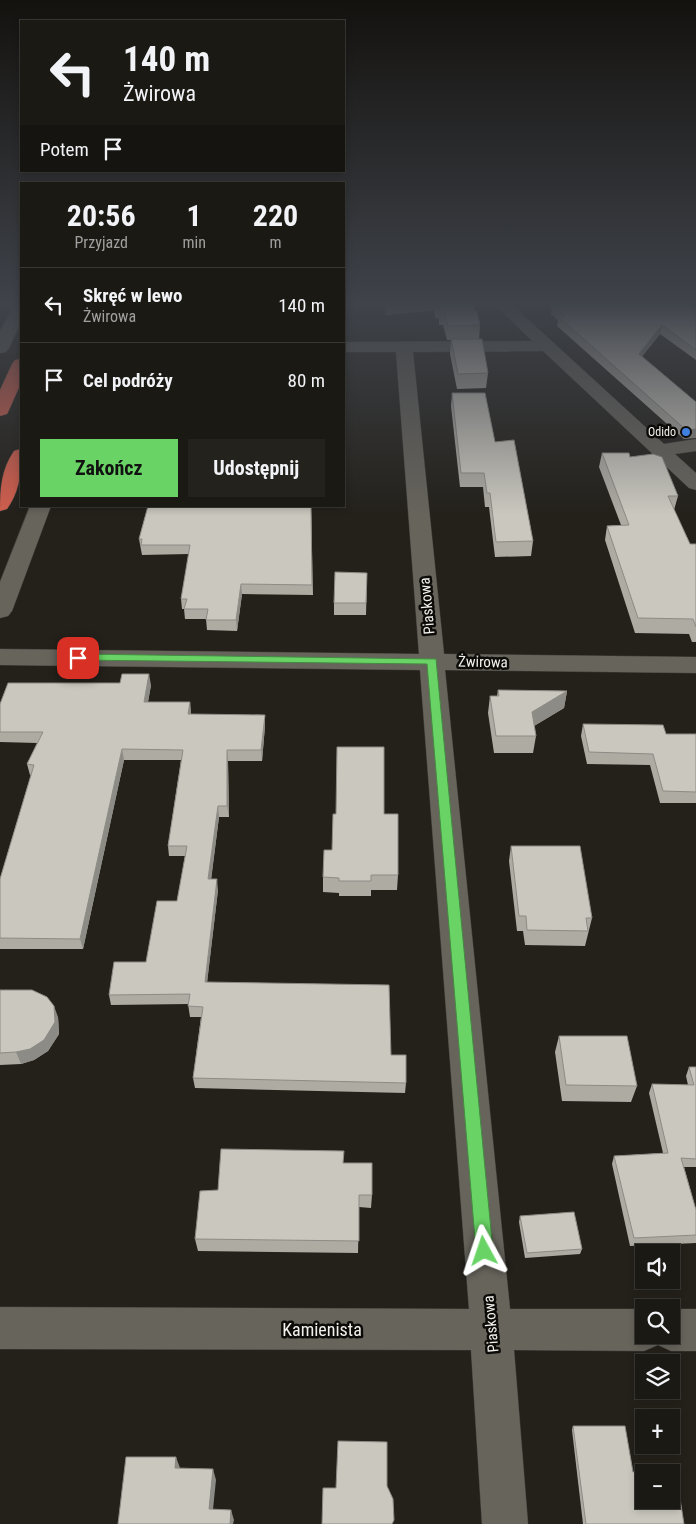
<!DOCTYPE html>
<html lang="pl">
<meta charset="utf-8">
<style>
:root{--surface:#1b1914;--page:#24221d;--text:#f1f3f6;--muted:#a0a0a0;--line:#393834;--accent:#69d465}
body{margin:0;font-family:"Roboto Condensed",sans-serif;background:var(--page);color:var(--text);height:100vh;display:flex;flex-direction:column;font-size:19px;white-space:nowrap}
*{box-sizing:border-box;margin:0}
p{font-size:16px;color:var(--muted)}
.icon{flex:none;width:28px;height:28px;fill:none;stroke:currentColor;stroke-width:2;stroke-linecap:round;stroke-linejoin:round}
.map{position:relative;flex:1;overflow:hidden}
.details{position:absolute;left:20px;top:182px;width:325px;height:325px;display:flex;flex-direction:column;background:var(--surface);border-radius:0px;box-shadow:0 2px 8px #0003,0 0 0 1px var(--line)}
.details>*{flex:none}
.banner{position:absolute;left:20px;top:20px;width:325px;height:152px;border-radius:0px;box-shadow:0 2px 8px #0003,0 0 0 1px var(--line);background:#1b1914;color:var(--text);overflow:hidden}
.fabs{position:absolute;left:635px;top:1244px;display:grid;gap:10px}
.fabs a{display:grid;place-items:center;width:45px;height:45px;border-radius:0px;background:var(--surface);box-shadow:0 2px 8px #0003,0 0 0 1px var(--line);font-size:25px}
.pin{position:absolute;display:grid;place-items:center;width:42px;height:42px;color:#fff;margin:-21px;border-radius:10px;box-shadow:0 2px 8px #0006}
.me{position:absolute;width:55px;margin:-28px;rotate:355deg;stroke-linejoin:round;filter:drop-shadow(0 0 4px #0008)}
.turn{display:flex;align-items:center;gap:18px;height:105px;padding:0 20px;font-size:22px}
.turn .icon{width:65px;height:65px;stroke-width:2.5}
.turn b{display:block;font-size:35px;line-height:42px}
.then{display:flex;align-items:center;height:48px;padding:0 20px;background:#0003;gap:10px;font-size:19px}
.eta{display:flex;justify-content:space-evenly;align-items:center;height:85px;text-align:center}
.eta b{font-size:30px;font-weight:700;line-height:35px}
.primary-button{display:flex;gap:10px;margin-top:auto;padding:10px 20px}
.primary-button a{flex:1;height:58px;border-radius:0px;background:var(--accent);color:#111;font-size:20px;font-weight:700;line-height:58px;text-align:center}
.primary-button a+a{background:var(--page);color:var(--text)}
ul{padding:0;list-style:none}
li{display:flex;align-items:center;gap:15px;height:75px;padding:0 20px;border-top:1px solid var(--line)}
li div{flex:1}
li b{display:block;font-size:19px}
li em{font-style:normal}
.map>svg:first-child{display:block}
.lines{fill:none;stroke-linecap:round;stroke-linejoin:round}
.minor-casing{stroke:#403e39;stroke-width:1}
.trunk-casing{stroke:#403e39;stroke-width:1}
.minor{fill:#67645c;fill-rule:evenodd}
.trunk{fill:#d05e4d;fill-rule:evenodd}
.wall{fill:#aeaba3}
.shaded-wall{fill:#8d8b85}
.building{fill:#cac7be;stroke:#8d8b85}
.route{fill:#69d465;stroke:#448a42}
.shop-dot{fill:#3f7fe0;stroke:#0c0b08;stroke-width:2}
.labels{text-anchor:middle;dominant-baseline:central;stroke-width:5;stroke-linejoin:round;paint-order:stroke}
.far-poi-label{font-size:12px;fill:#f3f1ec;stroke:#0c0b08;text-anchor:end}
.street-label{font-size:15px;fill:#f3f1ec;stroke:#0c0b08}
.near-street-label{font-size:18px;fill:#f3f1ec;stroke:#0c0b08}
</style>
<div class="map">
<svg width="696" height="1524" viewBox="0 0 696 1524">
<rect width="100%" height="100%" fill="#24211b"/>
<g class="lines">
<g class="minor-casing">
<g id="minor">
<polygon points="21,302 21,322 9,348 6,352 0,353 0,331 15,303"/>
<polygon points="492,302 509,302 664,444 696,439 696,451 675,454 696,473 696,490 689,488 543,351 413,352 444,654 696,657 696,673 445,670 510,1309 644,1309 644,1335 671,1335 671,1309 696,1309 696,1351 671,1351 658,1345 644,1351 514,1350 528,1524 482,1524 471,1350 0,1349 0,1307 469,1309 420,670 0,665 0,649 419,654 396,352 344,352 344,342 532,341"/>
<polygon points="30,506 51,506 12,611 8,616 0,618 0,582"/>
</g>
</g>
<g class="trunk-casing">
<g id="trunk">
<polygon points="21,359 21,383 9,410 7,414 0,416 0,390 12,364 15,360"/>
<path d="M21,449c1,21 -1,42 -14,60l-7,2c0,-22 1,-41 14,-60z"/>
</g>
</g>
<use href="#minor" class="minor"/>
<use href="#trunk" class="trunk"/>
</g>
<g class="wall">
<polygon points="385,302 469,302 469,304 474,311 480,325 479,339 488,373 486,388 457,389 450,354 451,340 447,340 443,325 439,325 439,318 435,318 434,307 434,310 386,315"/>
<polygon points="552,305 696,307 696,360 660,334 642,356 696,402 684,439 557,326 558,320 551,314"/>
<polygon points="452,393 495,442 533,541 531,556 495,557 489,507 485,507 483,487 460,487 451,406"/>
<polygon points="602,453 630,457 678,496 674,510 690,544 696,544 696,642 692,642 689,634 635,633 605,540 607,526 621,525 599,467"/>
<polygon points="311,506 313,595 242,594 237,631 207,630 206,619 185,619 184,609 182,609 181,599 189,554 142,555 139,539"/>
<polygon points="367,573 366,615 334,615 334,603"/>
<polygon points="120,683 151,685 148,702 190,702 191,714 265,715 265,726 262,761 228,761 229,817 219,817 211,879 218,890 207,982 391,1055 406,1083 405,1093 195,1088 193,1078 201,1017 190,1017 188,1004 111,1005 109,995 146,962 177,901 185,856 169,856 168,846 181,760 124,760 83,949 0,949 0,879 31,775 30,775 27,764 37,743 0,742 0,704"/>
<polygon points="498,690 567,691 564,708 534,726 536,736 533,753 494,753 488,713 490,696 497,696"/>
<polygon points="583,724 666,734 696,734 696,803 660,803 650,765 587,764 581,736"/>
<polygon points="384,814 398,875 397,890 371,890 371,896 339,896 339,893 323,892 323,877 332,850"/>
<polygon points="511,846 592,918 585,946 525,945 523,931 517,931 509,861"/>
<polygon points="0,990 58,1017 59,1034 48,1051 34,1060 21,1064 0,1065"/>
<polygon points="559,1036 637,1086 631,1102 562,1101 555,1052"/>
<polygon points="689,1067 696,1067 696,1167 684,1167 696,1210 696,1243 630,1246 612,1164 614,1156 663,1153 649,1093 652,1084 688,1085 686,1076"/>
<polygon points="344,1163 372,1195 371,1208 359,1207 358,1253 198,1251 195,1239"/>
<polygon points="520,1216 582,1249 580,1254 525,1258 519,1222"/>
<polygon points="573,1426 633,1472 684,1524 583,1524 572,1430"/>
</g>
<g class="shaded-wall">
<polygon points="386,302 434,302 434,310 386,315"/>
<polygon points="662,325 660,334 637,363 639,354"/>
<polygon points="696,429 696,438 684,439 686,430"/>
<polygon points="241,584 242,594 237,631 236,620"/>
<polygon points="149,674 151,685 146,713 144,702"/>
<polygon points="567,691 564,708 529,729 532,712"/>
<polygon points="190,702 191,713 190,725 188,714"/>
<polygon points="265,715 265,726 262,761 261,750"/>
<polygon points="122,749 124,760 83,949 80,939"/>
<polygon points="227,750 228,761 229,817 227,806"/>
<polygon points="218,806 219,817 210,889 208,879"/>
<polygon points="217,879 218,890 206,992 205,982"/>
<polygon points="54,1006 58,1017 59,1034 48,1051 34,1060 21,1064 16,1052"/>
<polygon points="176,1457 180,1468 175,1468"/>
<polygon points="213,1469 216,1480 212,1519 209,1509"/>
<polygon points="231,1510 234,1520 233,1524 230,1524"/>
</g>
<g class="building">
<polygon points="436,302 469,302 469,304 473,304 474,311 477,311 480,325 448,326 444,311 440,311 440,304 436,304"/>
<polygon points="581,302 689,302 691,306 696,307 696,350 662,325 639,354 696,402 696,429 686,430 559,317 565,316 552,305"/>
<polygon points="451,339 482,339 488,373 458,374"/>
<polygon points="452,393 485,393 495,442 514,440 533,541 496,542 490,493 487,493 484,473 461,473"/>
<polygon points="602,453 629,453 630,457 653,454 662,457 678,496 668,496 690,544 696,544 696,627 693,619 638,618 607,526 629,525"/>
<polygon points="148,506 311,506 312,585 241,584 236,620 206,620 208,609 184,609 187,599 181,599 190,545 141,545 142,539 139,539"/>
<polygon points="335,572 367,573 366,603 334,603"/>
<polygon points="122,674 149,674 144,702 190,702 188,714 265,715 261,750 227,750 227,806 218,806 208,879 217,879 205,982 389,985 391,1055 406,1055 406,1083 193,1078 203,1007 188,1006 190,994 109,995 114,962 146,962 157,901 177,901 187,846 168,846 183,750 122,749 80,939 0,938 0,879 34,765 27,764 43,732 0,732 0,704 8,683 120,683"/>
<polygon points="498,690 567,691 532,712 536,736 496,736 490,696 499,696"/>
<polygon points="583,724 663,725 666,734 696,734 696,792 663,791 653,754 589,752"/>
<polygon points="337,747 384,747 384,814 398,814 398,875 371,875 371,881 339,881 339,878 323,877 324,850 332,850 333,814 336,814"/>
<polygon points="511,846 580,846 592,918 586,918 588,931 527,930 526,916 519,916"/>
<polygon points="0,990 32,990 47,997 54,1006 55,1022 44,1040 30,1049 16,1052 0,1053"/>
<polygon points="559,1036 627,1036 637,1086 566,1085"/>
<polygon points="689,1067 696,1067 696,1159 681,1158 696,1210 696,1235 634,1238 614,1156 668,1153 652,1084 694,1085"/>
<polygon points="221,1149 344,1151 343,1163 372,1163 372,1195 359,1195 359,1241 195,1239 200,1191 218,1190"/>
<polygon points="574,1212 582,1249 527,1253 520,1216"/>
<polygon points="573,1426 625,1426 633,1472 670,1472 644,1472 644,1500 671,1500 671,1473 676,1473 684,1524 586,1524"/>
<polygon points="338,1441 387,1442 387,1486 393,1499 394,1520 392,1524 322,1524 323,1488 336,1488"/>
<polygon points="126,1457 176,1457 175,1468 213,1469 209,1509 231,1510 230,1524 118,1524"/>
</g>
<linearGradient id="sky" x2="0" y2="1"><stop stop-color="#14120f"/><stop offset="0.59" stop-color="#3f434a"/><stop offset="1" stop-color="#3f434a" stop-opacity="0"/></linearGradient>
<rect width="696" height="515" fill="url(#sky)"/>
<polygon class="route" points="78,654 436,659 493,1251 490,1257 484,1259 479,1257 476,1251 427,664 75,660 75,655"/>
<circle class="shop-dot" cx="686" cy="432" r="5"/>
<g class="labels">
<g class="far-poi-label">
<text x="676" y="432">Odido</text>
</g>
<g class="street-label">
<text transform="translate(427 606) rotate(-95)">Piaskowa</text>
<text transform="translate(483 662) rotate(1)">Żwirowa</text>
<text transform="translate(491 1324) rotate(-95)">Piaskowa</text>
</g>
<g class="near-street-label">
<text x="322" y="1329">Kamienista</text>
</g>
</g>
</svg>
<div class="fabs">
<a><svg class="icon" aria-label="sound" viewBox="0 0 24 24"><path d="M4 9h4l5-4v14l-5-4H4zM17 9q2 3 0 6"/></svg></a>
<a><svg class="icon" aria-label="search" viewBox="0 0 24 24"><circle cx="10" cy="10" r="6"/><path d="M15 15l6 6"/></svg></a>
<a><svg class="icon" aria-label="layers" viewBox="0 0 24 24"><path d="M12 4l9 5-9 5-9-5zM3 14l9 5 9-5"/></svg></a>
<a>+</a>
<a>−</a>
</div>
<div class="pin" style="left:78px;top:658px;background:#d93025"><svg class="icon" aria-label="arrive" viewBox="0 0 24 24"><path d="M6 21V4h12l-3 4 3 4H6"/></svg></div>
<svg class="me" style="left:484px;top:1251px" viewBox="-20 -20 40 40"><path d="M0-17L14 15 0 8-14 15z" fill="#69d465" stroke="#fff" stroke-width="4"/></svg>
<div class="banner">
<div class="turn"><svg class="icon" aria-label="left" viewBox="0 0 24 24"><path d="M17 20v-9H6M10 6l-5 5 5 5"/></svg><div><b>140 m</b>Żwirowa</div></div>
<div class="then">Potem<svg class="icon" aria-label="arrive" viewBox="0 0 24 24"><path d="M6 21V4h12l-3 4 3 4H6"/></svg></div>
</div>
<section class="details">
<div class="eta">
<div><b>20:56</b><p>Przyjazd</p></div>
<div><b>1</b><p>min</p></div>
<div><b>220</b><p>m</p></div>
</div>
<ul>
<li><svg class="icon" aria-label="left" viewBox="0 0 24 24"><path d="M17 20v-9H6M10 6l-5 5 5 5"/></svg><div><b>Skręć w lewo</b><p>Żwirowa</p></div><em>140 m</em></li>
<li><svg class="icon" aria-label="arrive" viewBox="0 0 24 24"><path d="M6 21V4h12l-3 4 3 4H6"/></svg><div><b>Cel podróży</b></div><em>80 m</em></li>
</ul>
<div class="primary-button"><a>Zakończ</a><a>Udostępnij</a></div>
</section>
</div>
